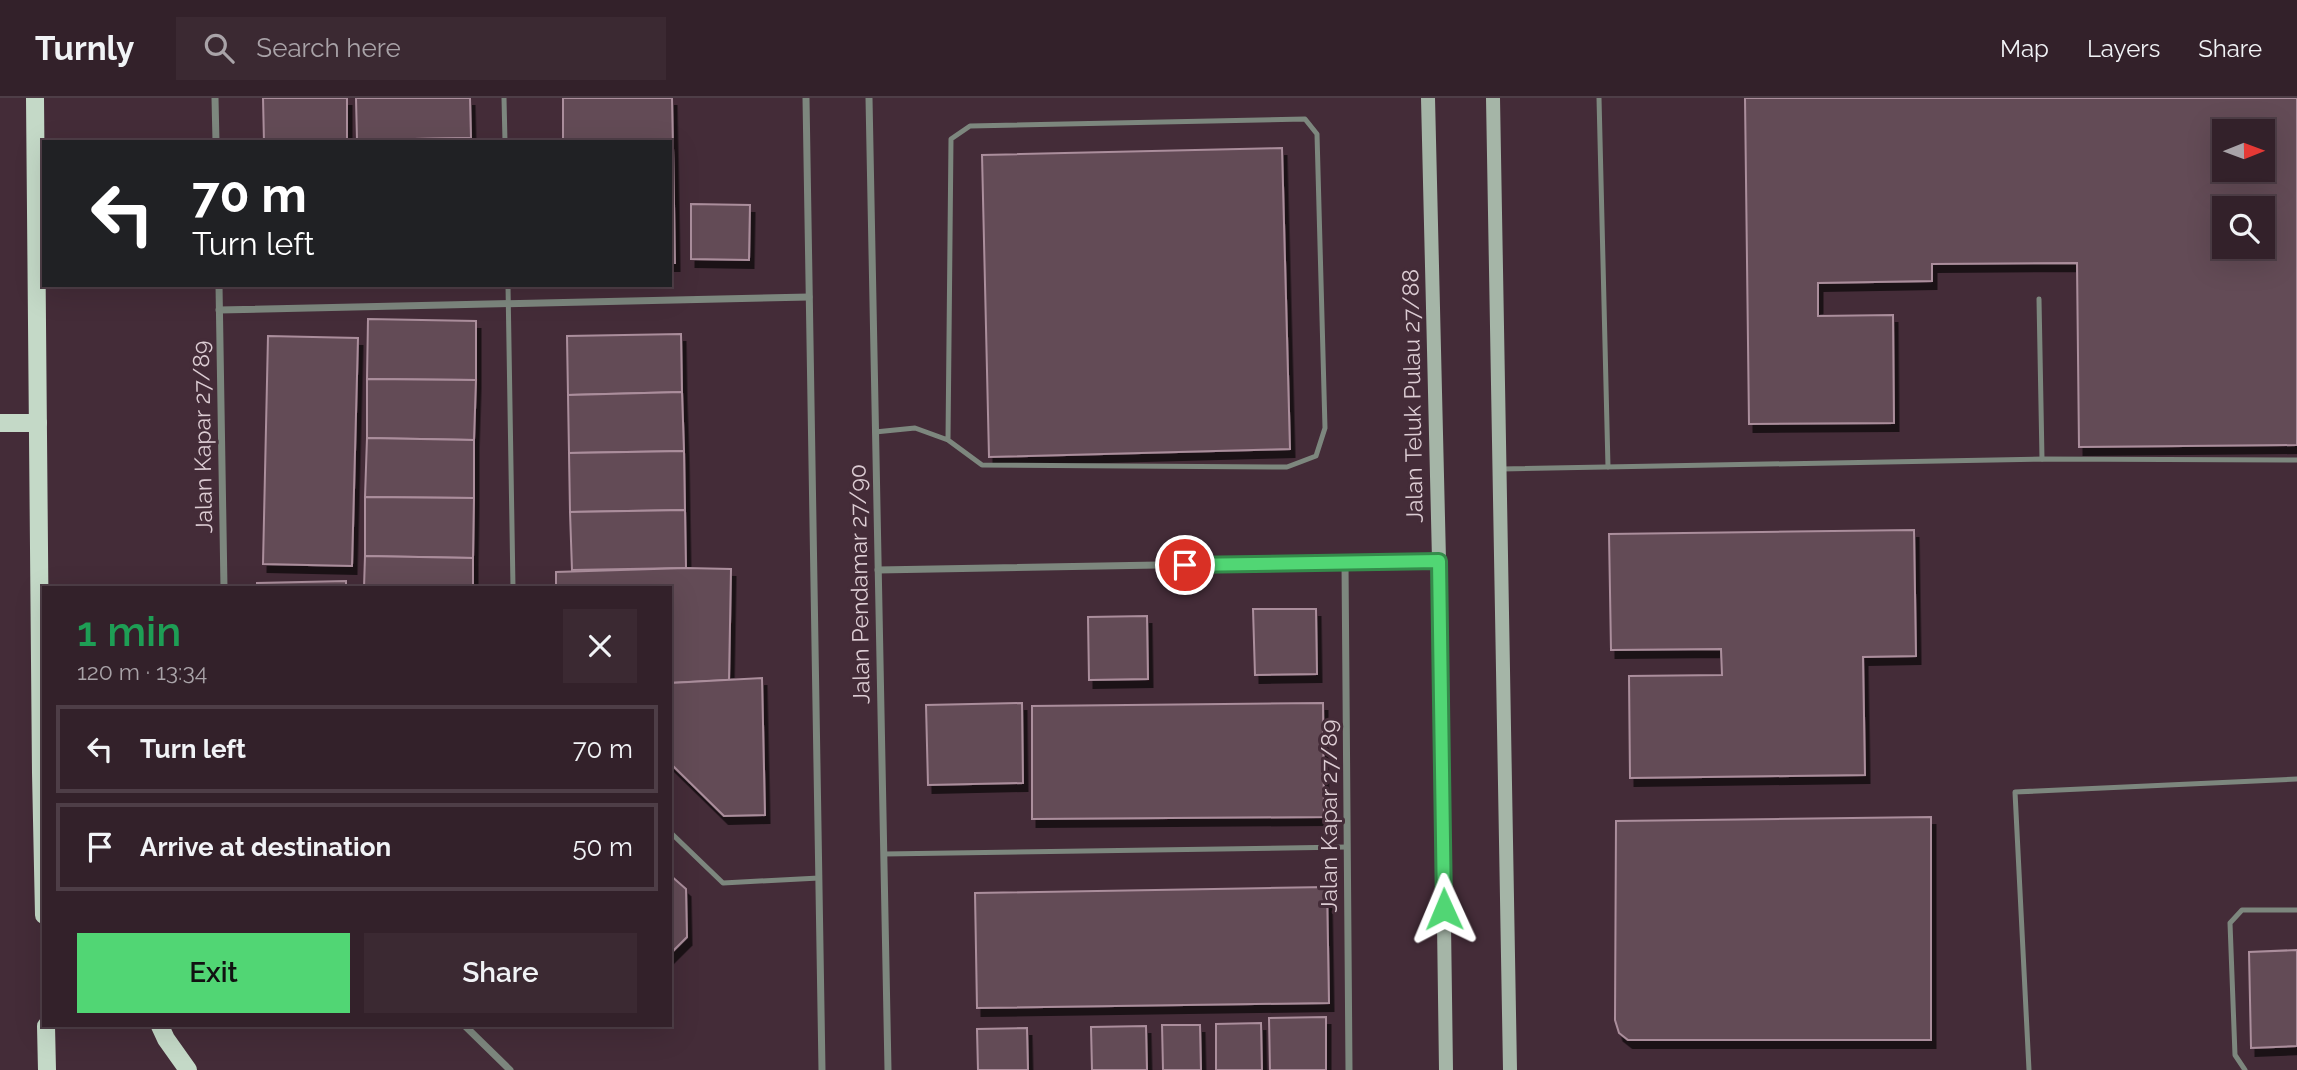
<!DOCTYPE html>
<meta charset="utf-8">
<style>
:root{--surface:#33212a;--page:#3b2932;--text:#f1f3f6;--muted:#a9a3a8;--line:#4e3e47;--accent:#51d674}
body{margin:0;font-family:Raleway,sans-serif;background:var(--page);color:var(--text);height:100vh;display:flex;flex-direction:column;font-size:26px;white-space:nowrap}
*{box-sizing:border-box;margin:0}
p{font-size:23px;color:var(--muted)}
.icon{flex:none;width:38px;height:38px;fill:none;stroke:currentColor;stroke-width:2;stroke-linecap:round;stroke-linejoin:round}
.map{position:relative;flex:1;overflow:hidden}
.drawer{position:absolute;left:42px;top:488px;width:630px;height:441px;display:flex;flex-direction:column;background:var(--surface);border-radius:0px;box-shadow:0 7px 28px #0002,0 0 0 2px var(--line)}
.drawer>*{flex:none}
.banner{position:absolute;left:42px;top:42px;width:630px;height:147px;border-radius:0px;box-shadow:0 7px 28px #0002,0 0 0 2px var(--line);background:#202124;color:#fff;overflow:hidden}
.needle{width:46px;rotate:89deg}
.fabs{position:absolute;left:2212px;top:21px;display:grid;gap:14px}
.fabs a{display:grid;place-items:center;width:63px;height:63px;border-radius:0px;background:var(--surface);box-shadow:0 7px 28px #0002,0 0 0 2px var(--line);font-size:35px}
.pin{position:absolute;display:grid;place-items:center;width:60px;height:60px;color:#fff;margin:-30px;border:4px solid #fff;border-radius:50%;box-shadow:0 2px 7px #0007}
.me{position:absolute;width:77px;margin:-38px;rotate:359deg;stroke-linejoin:round;filter:drop-shadow(0 0 5px #0008)}
.turn{display:flex;align-items:center;gap:24px;height:147px;padding:0 35px;font-size:32px}
.turn .icon{width:91px;height:91px;stroke-width:2.5}
.turn b{display:block;font-size:49px;line-height:60px}
.round{display:grid;place-items:center;flex:none;width:74px;height:74px;border-radius:0px;background:var(--page)}
.summary{display:flex;align-items:center;justify-content:space-between;height:119px;padding:0 35px}
h1{font-size:42px;font-weight:600;line-height:52px;color:#1e9e55}
.primary-button{display:flex;gap:14px;margin-top:auto;padding:14px 35px}
.primary-button a{flex:1;height:80px;border-radius:0px;background:var(--accent);color:#111;font-size:28px;font-weight:600;line-height:80px;text-align:center}
.primary-button a+a{background:var(--page);color:var(--text)}
ul{padding:0;list-style:none}
li{display:flex;align-items:center;gap:21px;height:88px;margin:0 14px 10px;padding:0 21px;border:4px solid var(--line);border-radius:0px}
li div{flex:1}
li b{display:block;font-size:26px}
li em{font-style:normal}
header{display:flex;align-items:center;gap:42px;box-sizing:border-box;height:98px;padding:0 35px;background:var(--surface);border-bottom:2px solid var(--line)}
header strong{font-size:33px}
nav{display:flex;gap:38px;margin-inline-start:auto;font-size:24px}
.search{width:490px;height:63px;background:var(--page);display:flex;align-items:center;gap:18px;box-sizing:border-box;padding:0 24px;border-radius:0px;color:var(--muted);font-size:26px}
.map>svg:first-child{display:block}
.building{fill:#644b57;stroke:#ab8e9c;stroke-width:2;fill-rule:evenodd;filter:url(#shadow)}
.lines{fill:none;stroke-linecap:round;stroke-linejoin:round}
.lane{stroke:#7d877e;stroke-width:5}
.street{stroke:#7d877e;stroke-width:7}
.secondary{stroke:#a5b5a7;stroke-width:14}
.primary{stroke:#c4d9c7;stroke-width:18}
.route-casing{stroke:#358b4b;stroke-width:18}
.route{stroke:#51d674;stroke-width:12}
.labels{text-anchor:middle;dominant-baseline:central;stroke-width:6;stroke-linejoin:round;paint-order:stroke}
.street-label{font-size:23px;fill:#dcccd3;stroke:#442c38}
</style>
<header>
<strong>Turnly</strong>
<div class="search"><svg class="icon" aria-label="search" viewBox="0 0 24 24"><circle cx="10" cy="10" r="6"/><path d="M15 15l6 6"/></svg>Search here</div>
<nav><a>Map</a><a>Layers</a><a>Share</a></nav>
</header>
<div class="map">
<svg width="2297" height="972" viewBox="0 0 2297 972">
<defs>
<filter id="shadow"><feDropShadow dx="4.5" dy="8" stdDeviation="0" flood-color="#0009"/></filter>
</defs>
<rect width="100%" height="100%" fill="#442c38"/>
<g class="building">
<polygon points="263,0 347,0 347,44 264,44"/>
<polygon points="356,0 470,0 471,40 357,42"/>
<polygon points="563,0 672,0 673,50 670,50 670,44 563,44"/>
<path d="M1745,0h552v347l-218,2 -2,-184 -145,1v17l-114,2v33l75,-1 1,108 -145,1zM2224,33h39v39h-39zM2224,110h39v39h-39z"/>
<polygon points="471,40 471,44 357,44 357,42"/>
<polygon points="670,50 673,50 674,107 670,108"/>
<polygon points="1282,50 1290,351 989,359 982,57"/>
<polygon points="691,106 750,107 749,162 691,161"/>
<polygon points="674,107 675,165 670,165 670,108"/>
<polygon points="368,221 476,223 476,282 367,281"/>
<polygon points="681,236 682,294 568,297 567,238"/>
<polygon points="268,238 358,240 352,468 263,466"/>
<polygon points="367,281 476,282 474,342 367,340"/>
<polygon points="682,294 684,353 569,355 568,297"/>
<polygon points="367,340 474,342 474,400 365,399"/>
<polygon points="684,353 685,412 570,414 569,355"/>
<polygon points="365,399 474,400 473,460 365,458"/>
<polygon points="685,412 686,470 572,472 570,414"/>
<polygon points="1914,432 1916,558 1863,559 1865,677 1630,680 1629,578 1722,577 1721,551 1611,552 1609,436"/>
<polygon points="365,458 473,460 473,490 364,490"/>
<polygon points="686,470 731,471 729,582 670,585 670,490 556,490 556,474"/>
<polygon points="346,483 346,490 257,490 257,485"/>
<polygon points="1253,511 1316,511 1317,576 1255,577"/>
<polygon points="1147,518 1148,581 1089,582 1088,519"/>
<polygon points="762,580 765,717 724,718 670,665 670,585"/>
<polygon points="1022,605 1023,685 928,687 926,607"/>
<polygon points="1323,605 1324,719 1032,721 1032,608"/>
<polygon points="1931,719 1931,942 1628,942 1619,935 1615,922 1616,723"/>
<polygon points="670,777 686,791 687,839 670,856"/>
<polygon points="1327,789 1329,905 977,910 975,795"/>
<polygon points="2297,852 2297,948 2251,950 2249,854"/>
<polygon points="1326,919 1326,972 1270,972 1269,920"/>
<polygon points="1261,925 1262,972 1216,972 1216,926"/>
<polygon points="1162,927 1200,927 1201,972 1163,972"/>
<polygon points="1146,928 1147,972 1092,972 1091,929"/>
<polygon points="1027,930 1028,972 978,972 977,931"/>
</g>
<g class="lines">
<g class="lane">
<polyline points="504,0 505,44"/>
<polyline points="1599,0 1608,369"/>
<polyline points="508,187 513,490"/>
<polyline points="2039,201 2042,361"/>
<polyline points="875,334 915,330 948,342 982,367 1287,369 1316,358 1325,330 1317,36 1305,21 970,28 951,41 948,342"/>
<polyline points="1502,371 2042,361 2297,362"/>
<polyline points="670,734 723,785 819,780"/>
<polyline points="884,756 1347,749"/>
<polyline points="2029,972 2015,694 2297,681"/>
<polyline points="2245,972 2235,957 2230,825 2242,812 2297,812"/>
</g>
<g class="street">
<polyline points="215,0 216,44"/>
<polyline points="806,0 822,972"/>
<polyline points="869,0 888,972"/>
<polyline points="219,187 224,490"/>
<polyline points="219,212 809,199"/>
<polyline points="1345,464 1349,972"/>
<polyline points="878,472 1439,462"/>
<polyline points="465,928 510,972"/>
</g>
<g class="secondary">
<polyline points="1428,0 1439,462 1446,972"/>
<polyline points="1493,0 1510,972"/>
</g>
<g class="primary">
<polyline points="35,0 41,675 44,817"/>
<polyline points="0,325 38,325"/>
<polyline points="46,928 47,972"/>
<polyline points="160,928 166,941 188,972"/>
</g>
</g>
<g class="lines">
<g class="route-casing">
<polyline id="route" points="1185,467 1439,463 1444,811"/>
</g>
<use href="#route" class="route"/>
</g>
<g class="labels">
<g class="street-label">
<text transform="translate(1412 298) rotate(-91)">Jalan Teluk Pulau 27/88</text>
<text transform="translate(202 339) rotate(-91)">Jalan Kapar 27/89</text>
<text transform="translate(859 486) rotate(-91)">Jalan Pendamar 27/90</text>
<text transform="translate(1328 718) rotate(-90)">Jalan Kapar 27/89</text>
</g>
</g>
</svg>
<div class="fabs">
<a><svg class="needle" viewBox="-14 -14 28 28"><path d="M0-13l5 13h-10z" fill="#e53935"/><path d="M0 13l5-13h-10z" fill="#a9a3a8"/></svg></a>
<a><svg class="icon" aria-label="search" viewBox="0 0 24 24"><circle cx="10" cy="10" r="6"/><path d="M15 15l6 6"/></svg></a>
</div>
<div class="pin" style="left:1185px;top:467px;background:#d93025"><svg class="icon" aria-label="arrive" viewBox="0 0 24 24"><path d="M6 21V4h12l-3 4 3 4H6"/></svg></div>
<svg class="me" style="left:1444px;top:811px" viewBox="-20 -20 40 40"><path d="M0-17L14 15 0 8-14 15z" fill="#51d674" stroke="#fff" stroke-width="4"/></svg>
<div class="banner">
<div class="turn"><svg class="icon" aria-label="left" viewBox="0 0 24 24"><path d="M17 20v-9H6M10 6l-5 5 5 5"/></svg><div><b>70 m</b>Turn left</div></div>
</div>
<section class="drawer">
<div class="summary"><div><h1>1 min</h1><p>120 m · 13:34</p></div><a class="round"><svg class="icon" aria-label="close" viewBox="0 0 24 24"><path d="M6 6l12 12M18 6L6 18"/></svg></a></div>
<ul>
<li><svg class="icon" aria-label="left" viewBox="0 0 24 24"><path d="M17 20v-9H6M10 6l-5 5 5 5"/></svg><div><b>Turn left</b></div><em>70 m</em></li>
<li><svg class="icon" aria-label="arrive" viewBox="0 0 24 24"><path d="M6 21V4h12l-3 4 3 4H6"/></svg><div><b>Arrive at destination</b></div><em>50 m</em></li>
</ul>
<div class="primary-button"><a>Exit</a><a>Share</a></div>
</section>
</div>
